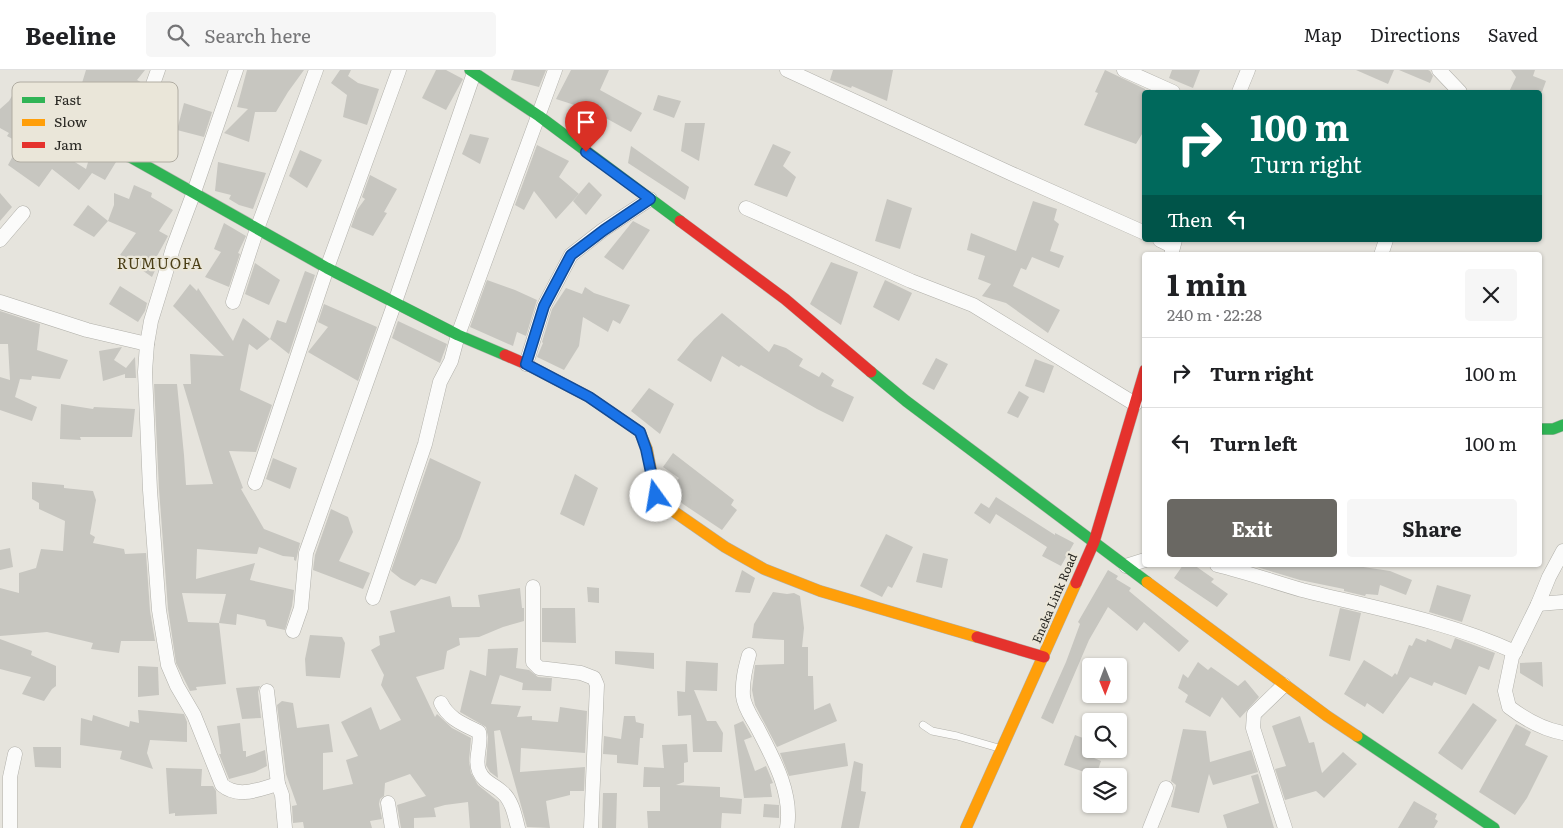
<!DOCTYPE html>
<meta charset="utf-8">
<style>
:root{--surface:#fff;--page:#f6f6f6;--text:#202124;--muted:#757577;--line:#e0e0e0;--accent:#6a6863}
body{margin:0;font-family:Literata,serif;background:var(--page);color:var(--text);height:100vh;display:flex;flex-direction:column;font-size:19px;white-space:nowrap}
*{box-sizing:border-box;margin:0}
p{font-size:16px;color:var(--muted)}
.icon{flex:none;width:28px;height:28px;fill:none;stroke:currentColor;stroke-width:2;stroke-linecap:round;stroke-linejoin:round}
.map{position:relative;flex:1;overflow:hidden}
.side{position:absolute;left:1142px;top:182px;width:400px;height:315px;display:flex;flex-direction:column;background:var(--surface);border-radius:5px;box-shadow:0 1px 4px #0004}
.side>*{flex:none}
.banner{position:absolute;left:1142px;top:20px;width:400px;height:152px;border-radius:5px;box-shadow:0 1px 4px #0004;background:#00695c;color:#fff;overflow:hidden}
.needle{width:32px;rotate:179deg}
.controls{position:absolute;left:1082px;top:588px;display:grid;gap:10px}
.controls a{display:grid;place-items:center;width:45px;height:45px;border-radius:5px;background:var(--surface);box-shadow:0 1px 4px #0004;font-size:25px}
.pin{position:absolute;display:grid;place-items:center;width:42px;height:42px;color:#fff;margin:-51px -21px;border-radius:50% 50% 50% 0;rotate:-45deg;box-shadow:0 0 5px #0007}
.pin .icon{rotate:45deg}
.me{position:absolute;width:55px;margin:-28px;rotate:347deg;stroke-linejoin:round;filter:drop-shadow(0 0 4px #0008)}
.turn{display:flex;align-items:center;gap:18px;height:105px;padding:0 25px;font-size:22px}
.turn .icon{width:65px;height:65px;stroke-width:2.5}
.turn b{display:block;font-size:35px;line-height:42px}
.then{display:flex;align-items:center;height:48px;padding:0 25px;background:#0003;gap:10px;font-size:19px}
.round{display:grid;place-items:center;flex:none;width:52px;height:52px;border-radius:5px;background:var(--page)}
.summary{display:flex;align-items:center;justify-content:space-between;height:85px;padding:0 25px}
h1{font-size:30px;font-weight:700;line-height:38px}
.primary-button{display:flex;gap:10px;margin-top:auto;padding:10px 25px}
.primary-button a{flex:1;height:58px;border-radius:5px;background:var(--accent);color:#fff;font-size:20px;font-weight:700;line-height:58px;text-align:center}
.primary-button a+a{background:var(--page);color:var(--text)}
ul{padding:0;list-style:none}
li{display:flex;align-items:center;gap:15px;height:70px;padding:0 25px;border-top:1px solid var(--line)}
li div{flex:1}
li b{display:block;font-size:19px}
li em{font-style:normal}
header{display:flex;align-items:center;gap:30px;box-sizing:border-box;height:70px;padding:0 25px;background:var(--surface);border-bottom:1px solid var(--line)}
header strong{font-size:24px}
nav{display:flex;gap:28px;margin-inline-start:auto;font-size:18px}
.search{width:350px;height:45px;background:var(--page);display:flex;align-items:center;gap:12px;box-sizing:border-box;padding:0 18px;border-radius:5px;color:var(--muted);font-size:19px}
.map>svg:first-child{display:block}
.building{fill:#c7c6c0;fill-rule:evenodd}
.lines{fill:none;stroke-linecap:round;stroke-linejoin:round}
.lane-casing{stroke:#b1b0aa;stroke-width:8}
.street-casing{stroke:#b1b0aa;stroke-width:15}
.fast-casing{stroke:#b1b0aa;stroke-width:12}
.slow-casing{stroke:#b1b0aa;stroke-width:12}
.jam-casing{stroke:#b1b0aa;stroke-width:12}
.lane{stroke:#fbfbfa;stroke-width:7}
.street{stroke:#fbfbfa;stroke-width:14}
.fast{stroke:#30b455;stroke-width:11}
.slow{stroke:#ff9f0a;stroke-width:11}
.jam{stroke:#e5322d;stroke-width:11}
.route-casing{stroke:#114b97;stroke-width:12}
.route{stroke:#1a73e8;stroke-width:9}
.labels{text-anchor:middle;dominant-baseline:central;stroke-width:4.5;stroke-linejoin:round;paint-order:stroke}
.street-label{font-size:12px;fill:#272621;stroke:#eae6d9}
.quarter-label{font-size:15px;letter-spacing:1px;fill:#4b3f17;stroke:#eae6d9}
.key{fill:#eae6d9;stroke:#b0aca2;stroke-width:1}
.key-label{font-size:14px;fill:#272621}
</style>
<header>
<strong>Beeline</strong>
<div class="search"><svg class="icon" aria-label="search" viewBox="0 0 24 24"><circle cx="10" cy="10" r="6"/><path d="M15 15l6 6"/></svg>Search here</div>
<nav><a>Map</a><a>Directions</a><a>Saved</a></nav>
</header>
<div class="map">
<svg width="1563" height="758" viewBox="0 0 1563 758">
<rect width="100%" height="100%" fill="#e6e4dd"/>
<g class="building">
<polygon points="86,0 145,0 137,10 144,14 140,26 132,38 135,39 125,68 105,59 80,45 92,16 82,13"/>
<polygon points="247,0 304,0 288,22 276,42 255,42 249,72 224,63 248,39 237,37"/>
<polygon points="340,0 351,0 348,6 358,13 379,19 367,55 343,47 347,25 331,13"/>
<polygon points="436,0 446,0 463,9 446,40 422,28"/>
<polygon points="514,0 546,0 539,17 511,10"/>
<polygon points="571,0 609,0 600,20 642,43 631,62 593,41 556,29"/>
<polygon points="833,0 893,0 887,31 852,16 851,18 830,10"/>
<polygon points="1105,0 1145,19 1145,59 1136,74 1084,55 1098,23 1095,22"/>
<polygon points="1172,0 1200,0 1193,18 1169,8"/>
<polygon points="1356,0 1394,0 1388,14"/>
<polygon points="1399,0 1428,0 1430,1 1433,6 1430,13"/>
<polygon points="1511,0 1535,0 1533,6 1546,11 1542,22 1509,22 1516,7"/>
<polygon points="19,14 33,25 23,55 53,71 49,76 86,99 92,79 116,92 105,110 92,103 79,120 52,99 39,117 8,95 20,73 7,66 9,63 0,58 0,39 9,31"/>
<polygon points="658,25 681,31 674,48 653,40"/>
<polygon points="184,33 212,42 204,67 177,60"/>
<polygon points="685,53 705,53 699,91 681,81"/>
<polygon points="470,64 489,68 480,94 462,84"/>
<polygon points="773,74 791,82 783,96 796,107 787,127 754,115"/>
<polygon points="537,75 569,91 559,107 579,124 556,149 534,121 524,140 515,135"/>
<polygon points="631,76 689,117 685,130 628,93"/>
<polygon points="300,80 322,90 307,118 289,106"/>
<polygon points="218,92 266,103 253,139 239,135 229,129 231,125 215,121"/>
<polygon points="370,105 397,119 384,142 387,143 373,166 351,157 357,140 365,129 362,127"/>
<polygon points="589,112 602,125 586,145 573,131"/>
<polygon points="134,115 152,123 151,127 173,140 159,161 168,166 157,186 161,188 152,207 120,185 136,163 108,151 114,135 114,123 129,129"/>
<polygon points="0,123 12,137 0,151"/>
<polygon points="887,129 912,138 900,179 875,171"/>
<polygon points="1033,131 1057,139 1054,150 1059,154 1050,181 1064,186 1059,198 1032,187 1026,200 1021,198 1013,216 1060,240 1048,263 1006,233 982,226 991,214 978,209 985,186 967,180 971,163 1016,181"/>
<polygon points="88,135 108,151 94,167 73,155"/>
<polygon points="633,151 650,160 623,200 604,187"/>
<polygon points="224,153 246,166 238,183 240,184 229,217 205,207 221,182 214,179"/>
<polygon points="831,192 858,202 841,255 810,234"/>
<polygon points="255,193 280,210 269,235 245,224"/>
<polygon points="305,201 315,205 289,284 270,269 277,250 286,253"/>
<polygon points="487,210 515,220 537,230 526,266 517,262 513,276 470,257"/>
<polygon points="885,210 912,223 899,251 873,237"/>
<path d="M190,214l7,7 1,-3 35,53 10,-23 27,21 -13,11 -8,-6 -9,46 32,15 -16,47 -27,-1 14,37 -2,1 23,40 36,14 -4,18 -2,-1v-3l-11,-1 -24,-9 -2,7 -60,-5 -1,30 59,-16 -5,17 44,10 -2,16 -7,24 -18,-4 -2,-6 -28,-6 -1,11 -17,-2 7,61 -30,3 1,3 -7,1 -14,-28 -8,-54 -9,-120 -5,-105h23l7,71 2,30 27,-1 -30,-100h8l-1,-30 34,2 -51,-50zM182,523l44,1 -7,29 -31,-1z"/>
<polygon points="120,216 147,233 145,241 138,252 109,234"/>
<polygon points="585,217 594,223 630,235 620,254 613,250 608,262 583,247 579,276 564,300 537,287 543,273 542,272 552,239 566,218 582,224"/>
<polygon points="324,234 377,257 358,311 308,282 328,257 318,252"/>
<polygon points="0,241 40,254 37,280 68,290 60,309 32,306 31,310 20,309 15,327 37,337 32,351 0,340 0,307 10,310 8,274 0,274"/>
<polygon points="722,243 769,282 774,274 786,278 803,289 799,296 819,307 822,302 834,310 831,316 854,327 843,352 817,339 741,295 739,297 722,286 711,312 677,290 694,269"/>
<polygon points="398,251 447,274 440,293 392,268"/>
<polygon points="122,277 114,290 126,298 135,287 136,308 125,308 125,304 103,311 99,281"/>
<polygon points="936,288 948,294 934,320 922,314"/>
<polygon points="1035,289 1054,296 1044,323 1025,316"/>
<polygon points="649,318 674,334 660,364 631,341"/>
<polygon points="1019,321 1029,327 1018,348 1007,343"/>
<polygon points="61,334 93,339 94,337 135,339 132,367 80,367 81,370 60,369"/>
<polygon points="673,383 734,430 731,435 737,440 722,460 683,434 669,421 679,408 663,397"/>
<polygon points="273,388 297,398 290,419 266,409"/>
<polygon points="430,388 481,412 460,469 436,514 421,509 415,516 401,509 391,501"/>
<polygon points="575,404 598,418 584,456 560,444"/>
<polygon points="32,412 64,415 64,418 93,421 96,430 90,464 95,467 93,473 124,479 125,484 146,483 150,541 155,571 121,571 119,583 91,579 93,573 47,562 0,566 0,518 19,523 19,503 36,498 41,479 63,481 65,451 39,439 39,433 32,429"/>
<polygon points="996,427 1055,465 1055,463 1074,473 1061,496 1042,486 1047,477 996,444 990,454 974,443 981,433 989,438"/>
<polygon points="331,439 348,447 353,462 339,491 370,503 363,519 313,500 315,485"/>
<polygon points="886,464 913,477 892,518 888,516 882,527 860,516"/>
<polygon points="10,478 13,497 0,500 0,480"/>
<polygon points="923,483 948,489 942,518 916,512"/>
<polygon points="1183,495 1194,495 1214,509 1211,512 1228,524 1217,537 1174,508"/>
<polygon points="1250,495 1350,495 1390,501 1412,510 1406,525 1380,515 1378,525 1366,524 1365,526 1344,521 1344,519 1300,510"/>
<polygon points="742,500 755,508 750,523 735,522"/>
<polygon points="1108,500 1118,506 1116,509 1131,518 1129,521 1189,571 1179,582 1144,552 1137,561 1108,537 1089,570 1053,654 1041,648 1066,592 1080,554 1078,552"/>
<polygon points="1437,515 1471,525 1462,552 1429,542"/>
<polygon points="587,517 599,518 599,533 588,532"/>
<polygon points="520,518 522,538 524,538 524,551 503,557 479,567 459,568 460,575 447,581 444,599 416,607 435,647 437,644 452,658 471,668 469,691 471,703 478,715 499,732 501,758 470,758 468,732 445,735 434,738 436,747 414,748 414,758 401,758 397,735 426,726 410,704 385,713 384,726 380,729 379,734 382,749 370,751 372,758 304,758 303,752 293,753 292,736 297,735 286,704 277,635 282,631 293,633 297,658 329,654 333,682 323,683 323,720 353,714 346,690 358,686 341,652 371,637 380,660 401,650 381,615 384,605 371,580 380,575 379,566 395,562 390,541 450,526 452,537 480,537 478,525"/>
<polygon points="773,522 787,524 794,523 800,526 804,558 802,577 808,577 808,606 813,606 814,640 830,633 837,651 777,677 755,635 752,620 755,595 784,594 784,570 752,568 754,554"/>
<polygon points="542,538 575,538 576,573 542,572"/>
<polygon points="1340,538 1361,543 1350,591 1329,586"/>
<polygon points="310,565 342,567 345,573 344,582 340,608 306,606 305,589"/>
<polygon points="1416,568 1426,572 1427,569 1451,579 1455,568 1495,583 1489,600 1479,596 1466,625 1434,612 1432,616 1410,607 1383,644 1367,633 1365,637 1344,624 1364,590 1392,607 1395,603 1397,605 1409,575 1412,576"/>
<polygon points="0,569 32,581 31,585 56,596 56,616 52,619 44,631 22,624 31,607 0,599"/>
<polygon points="518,578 516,598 529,600 538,607 552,608 551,621 522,620 523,613 500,605 491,634 521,636 517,647 532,646 532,650 558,652 560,637 587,641 585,683 521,678 520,702 585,697 584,721 570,721 570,725 546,731 550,758 527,757 500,660 494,661 498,708 490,702 486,695 488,667 486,657 460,642 470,600 486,606 488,579"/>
<polygon points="615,581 654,583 654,599 615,594"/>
<polygon points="686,591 718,593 717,621 694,620 707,651 716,651 723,663 722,682 693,682 691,645 678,646 677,621 685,622"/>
<polygon points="1198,592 1208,600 1211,597 1238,616 1245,610 1259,627 1240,648 1222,627 1210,647 1185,632 1188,625 1178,618 1183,604 1188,608"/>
<polygon points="1542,592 1543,617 1520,603 1520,593"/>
<polygon points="138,596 158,597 159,625 138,627"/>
<polygon points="260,616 258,622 261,648 242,649 236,618"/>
<polygon points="1473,633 1497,650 1462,700 1438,683"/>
<polygon points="138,640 184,644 187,652 187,672 150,670 147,683 153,699 120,689 122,681 80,675 81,648 92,651 93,645 129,657 130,651 139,653"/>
<polygon points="624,646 635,646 636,652 644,654 643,668 640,668 638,695 617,693 617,685 603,684 604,666 621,669"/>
<polygon points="1300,646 1309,673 1314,672 1322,703 1343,682 1357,694 1324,728 1316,721 1285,730 1275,699 1286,696 1272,656"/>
<polygon points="743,651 752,667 744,670 755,701 766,696 773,713 770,714 772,727 744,728 734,655"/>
<polygon points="240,653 243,681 246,681 246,687 265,680 267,696 255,702 229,709 219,684 221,684 217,656"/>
<polygon points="1516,654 1531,662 1525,675 1548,686 1527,728 1515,745 1479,722"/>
<polygon points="1183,659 1206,661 1210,692 1251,680 1258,702 1213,715 1209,704 1199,743 1171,737 1176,715 1171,711"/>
<polygon points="1075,665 1091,671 1091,679 1098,679 1094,688 1101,691 1096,706 1064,695"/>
<polygon points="845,673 848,696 789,706 780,683"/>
<polygon points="687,674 688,692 684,693 684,712 676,715 720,717 720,727 742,729 741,744 722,743 721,758 648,758 647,741 660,741 660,717 643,717 644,697 664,698 662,675"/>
<polygon points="33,677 61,677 61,698 35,697"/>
<polygon points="854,691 863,694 861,721 866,722 859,758 841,758"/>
<polygon points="166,698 202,699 201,716 213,716 216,721 217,744 175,746 175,743 169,744"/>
<polygon points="1258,704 1274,758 1227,758 1223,745 1259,733 1251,706"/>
<polygon points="603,723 617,723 616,758 602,758"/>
<polygon points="1414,731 1437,744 1435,749 1438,751 1434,758 1398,758"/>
<polygon points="764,734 779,735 779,748 763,747"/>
</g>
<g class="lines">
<g class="lane-casing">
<polyline id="lane" points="923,655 932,661 957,666 1002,679"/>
</g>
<g class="street-casing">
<g id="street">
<path d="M236,0l-42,122 -21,56 -10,34 -12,39 -4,23 -2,28 5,118 9,120 9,55 9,21 17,29 28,70c17,14 37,4 56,-1"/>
<polyline points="787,0 1010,103 1145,163"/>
<polyline points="1124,0 1173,22"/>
<polyline points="1439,0 1460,22"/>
<polyline points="1239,22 1248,0"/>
<polyline points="128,85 158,0"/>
<polyline points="746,138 911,211 973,235 1135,334"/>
<polyline points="0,170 23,143"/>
<polyline points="1160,170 1172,176"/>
<polyline points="1171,185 1175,170"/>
<polyline points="1381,185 1386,170"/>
<polyline points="0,232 87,260 147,274"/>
<polyline points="233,232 257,159 316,0"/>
<polyline points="526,294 544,236 571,185 603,160 650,129"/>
<polyline points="255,413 327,198 399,0"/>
<path d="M1563,481l-14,26 -11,27 -26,53 -7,34 4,16c17,13 33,22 54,26"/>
<path d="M1217,495c29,7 57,17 85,25 72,18 145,31 213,62"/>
<polyline points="1126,496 1145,490"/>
<polyline points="533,517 533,592 539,598 581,603 594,608 597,615 591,758"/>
<polyline points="373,528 425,374 440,312 451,291 458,265 555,0"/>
<polyline points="1538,534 1563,532"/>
<polyline points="293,561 301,538 306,483 395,232 474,3"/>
<path d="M749,585c-4,14 -7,26 -6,41 1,11 9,22 14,31 16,31 36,66 30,101"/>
<polyline points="1284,615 1254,644 1253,658 1285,758"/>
<polyline points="267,621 278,714 282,725 285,758"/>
<path d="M441,633c8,16 22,21 38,29 3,13 -5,27 0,39 5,12 15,13 23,21 10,8 13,24 16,36"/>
<polyline points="388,733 392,758"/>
<polyline points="10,758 10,707 15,684"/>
<polyline points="1150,758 1166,718"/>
</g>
</g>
<g class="fast-casing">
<g id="fast">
<polyline points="470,0 539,46 680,151"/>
<polyline points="54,44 327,198 458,265 505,285"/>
<polyline points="871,302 906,331 1147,512"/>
<polyline points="1540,359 1553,359 1563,355"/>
<polyline points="1357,666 1494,758"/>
</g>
</g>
<g class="slow-casing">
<g id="slow">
<polyline points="641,365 647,379 656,426 676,443 725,477 764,499 820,521 977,567"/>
<polyline points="1147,512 1327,646 1357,666"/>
<polyline points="966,758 1076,513"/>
</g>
</g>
<g class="jam-casing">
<g id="jam">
<polyline points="680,151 785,229 871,302"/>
<polyline points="505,285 526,294 589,327 640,362 641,365"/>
<polyline points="1076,513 1094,472 1145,300"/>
<polyline points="977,567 1044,587"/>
</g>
</g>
<use href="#lane" class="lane"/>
<use href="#street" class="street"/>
<use href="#fast" class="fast"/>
<use href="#slow" class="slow"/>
<use href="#jam" class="jam"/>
</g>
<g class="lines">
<g class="route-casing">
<polyline id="route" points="586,82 650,129 604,160 571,185 544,236 526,294 589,327 640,362 646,379 656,426"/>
</g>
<use href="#route" class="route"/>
</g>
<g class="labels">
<g class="street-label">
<text transform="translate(1054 528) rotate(-67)">Eneka Link Road</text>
</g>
<g class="quarter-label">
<text x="160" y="192">RUMUOFA</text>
</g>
</g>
<rect x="12" y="12" width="166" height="80" rx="8" class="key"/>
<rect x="22" y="27" width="23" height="6" fill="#30b455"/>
<rect x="22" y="49" width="23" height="7" fill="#ff9f0a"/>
<rect x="22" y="72" width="23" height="6" fill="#e5322d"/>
<g class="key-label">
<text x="54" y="35">Fast</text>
<text x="54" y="57">Slow</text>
<text x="54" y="80">Jam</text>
</g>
</svg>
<div class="controls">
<a><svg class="needle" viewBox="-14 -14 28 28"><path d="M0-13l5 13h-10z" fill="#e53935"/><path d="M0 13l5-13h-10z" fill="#757577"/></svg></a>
<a><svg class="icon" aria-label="search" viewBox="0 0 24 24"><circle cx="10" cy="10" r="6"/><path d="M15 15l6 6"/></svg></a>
<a><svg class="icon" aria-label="layers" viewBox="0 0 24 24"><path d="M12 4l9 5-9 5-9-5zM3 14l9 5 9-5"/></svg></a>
</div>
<div class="pin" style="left:586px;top:82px;background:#d93025"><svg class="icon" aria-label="arrive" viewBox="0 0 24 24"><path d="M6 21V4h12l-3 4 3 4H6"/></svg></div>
<svg class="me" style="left:656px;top:426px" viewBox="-20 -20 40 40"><circle r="19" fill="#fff"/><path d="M0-13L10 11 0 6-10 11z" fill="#1a73e8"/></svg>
<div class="banner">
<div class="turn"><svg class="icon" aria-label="right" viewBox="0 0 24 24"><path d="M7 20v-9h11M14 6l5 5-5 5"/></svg><div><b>100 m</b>Turn right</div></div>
<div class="then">Then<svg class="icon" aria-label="left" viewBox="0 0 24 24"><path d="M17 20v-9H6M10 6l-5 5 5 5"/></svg></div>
</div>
<section class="side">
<div class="summary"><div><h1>1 min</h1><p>240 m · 22:28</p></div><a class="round"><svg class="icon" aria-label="close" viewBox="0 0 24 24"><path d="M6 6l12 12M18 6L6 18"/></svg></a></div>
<ul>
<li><svg class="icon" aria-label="right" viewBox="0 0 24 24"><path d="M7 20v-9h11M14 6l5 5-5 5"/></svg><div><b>Turn right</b></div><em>100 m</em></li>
<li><svg class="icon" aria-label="left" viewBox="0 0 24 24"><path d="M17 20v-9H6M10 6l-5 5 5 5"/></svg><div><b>Turn left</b></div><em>100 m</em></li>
</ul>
<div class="primary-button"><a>Exit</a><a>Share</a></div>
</section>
</div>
